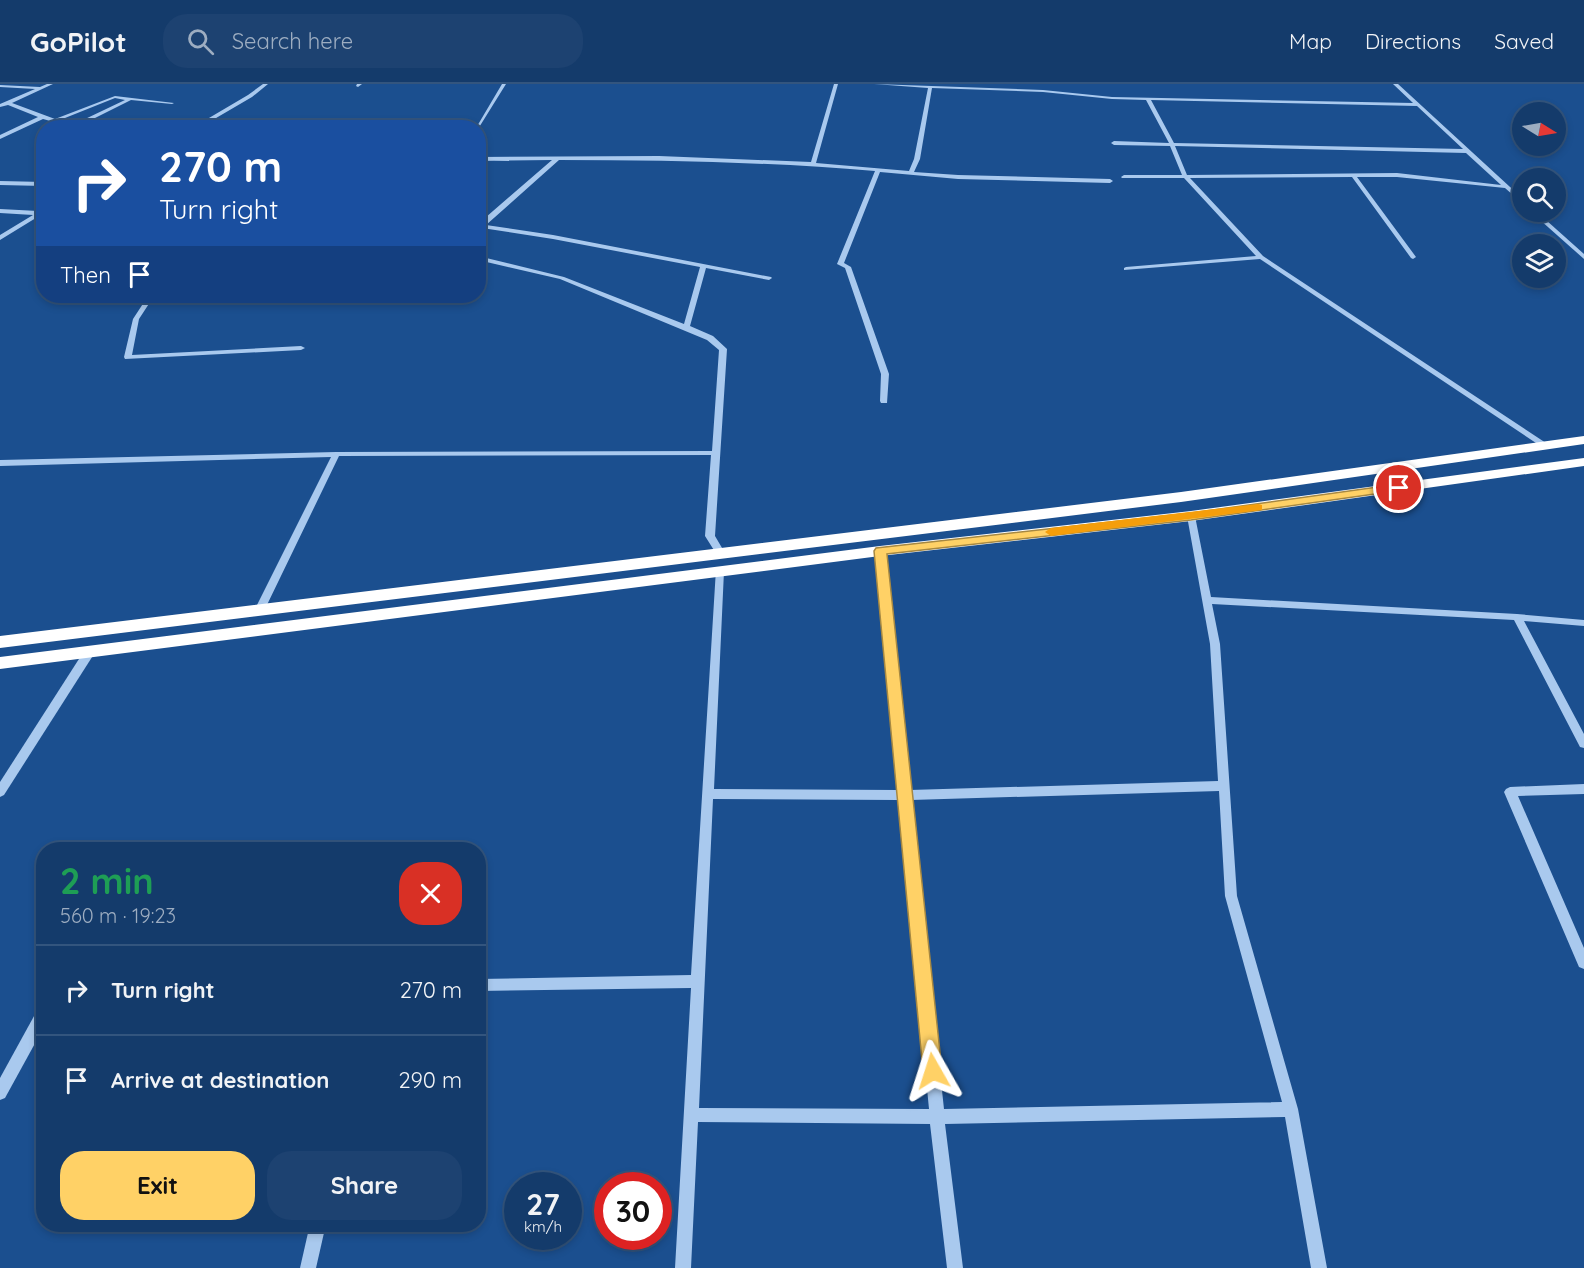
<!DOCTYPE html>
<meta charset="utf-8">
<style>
:root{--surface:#143b6b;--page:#1d4271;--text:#f1f3f6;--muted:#9dadc1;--line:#33557e;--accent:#ffd166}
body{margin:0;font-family:Quicksand,sans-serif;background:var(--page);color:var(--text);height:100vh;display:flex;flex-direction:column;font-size:22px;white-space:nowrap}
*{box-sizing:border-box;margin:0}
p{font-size:20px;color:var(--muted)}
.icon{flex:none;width:33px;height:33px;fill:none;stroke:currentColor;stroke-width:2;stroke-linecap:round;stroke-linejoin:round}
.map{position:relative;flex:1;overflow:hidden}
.drawer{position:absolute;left:36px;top:758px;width:450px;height:390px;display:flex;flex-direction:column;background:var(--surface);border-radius:24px;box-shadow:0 3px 9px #0003,0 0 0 2px var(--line)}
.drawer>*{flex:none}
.hud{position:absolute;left:36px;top:36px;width:450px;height:183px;border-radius:24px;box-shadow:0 3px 9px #0003,0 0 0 2px var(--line);background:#1a4fa0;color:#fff;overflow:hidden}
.needle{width:39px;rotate:101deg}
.tools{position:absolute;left:1512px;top:18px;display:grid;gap:12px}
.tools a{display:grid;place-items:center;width:54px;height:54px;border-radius:50%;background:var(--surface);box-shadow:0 3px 9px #0003,0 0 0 2px var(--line);font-size:30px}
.speed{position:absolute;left:504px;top:1088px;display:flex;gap:12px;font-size:30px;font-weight:700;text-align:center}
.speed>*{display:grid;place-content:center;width:78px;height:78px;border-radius:50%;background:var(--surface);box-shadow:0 3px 9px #0003,0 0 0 2px var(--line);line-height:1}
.speed small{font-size:15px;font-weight:400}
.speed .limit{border:9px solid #d22;background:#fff;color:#111}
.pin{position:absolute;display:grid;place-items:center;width:51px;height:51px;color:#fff;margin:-26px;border:3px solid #fff;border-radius:50%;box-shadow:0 2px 6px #0007}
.me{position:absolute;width:66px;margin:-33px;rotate:354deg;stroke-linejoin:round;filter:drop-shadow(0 0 4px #0008)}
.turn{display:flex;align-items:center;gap:21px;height:126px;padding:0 24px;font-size:27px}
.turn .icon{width:78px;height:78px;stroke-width:2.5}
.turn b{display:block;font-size:42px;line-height:51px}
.then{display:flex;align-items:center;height:57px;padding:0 24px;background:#0003;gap:12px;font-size:22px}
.round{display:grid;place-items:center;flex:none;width:63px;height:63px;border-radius:24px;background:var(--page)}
.overview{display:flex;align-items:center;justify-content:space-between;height:102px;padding:0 24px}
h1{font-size:36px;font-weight:700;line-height:45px;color:#1e9e55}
.cta{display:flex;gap:12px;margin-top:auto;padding:12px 24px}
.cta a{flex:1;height:69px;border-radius:24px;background:var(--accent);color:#111;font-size:24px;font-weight:700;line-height:69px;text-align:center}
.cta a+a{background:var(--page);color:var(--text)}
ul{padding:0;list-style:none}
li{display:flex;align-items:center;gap:18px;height:90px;padding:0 24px;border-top:2px solid var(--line)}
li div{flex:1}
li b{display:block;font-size:22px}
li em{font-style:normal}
header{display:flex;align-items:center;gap:36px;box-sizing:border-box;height:84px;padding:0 30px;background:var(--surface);border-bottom:2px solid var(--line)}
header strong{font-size:28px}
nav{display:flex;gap:33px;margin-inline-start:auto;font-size:21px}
.search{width:420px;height:54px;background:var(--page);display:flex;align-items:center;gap:15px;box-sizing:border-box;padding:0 21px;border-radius:24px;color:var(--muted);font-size:22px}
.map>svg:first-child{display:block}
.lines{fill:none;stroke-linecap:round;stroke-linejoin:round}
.minor{fill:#a9c9ee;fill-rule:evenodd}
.highway{fill:#fff;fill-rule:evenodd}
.route{fill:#ffd166;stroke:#a68842;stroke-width:1.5}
.slow{fill:#f59e0b}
</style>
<header>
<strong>GoPilot</strong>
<div class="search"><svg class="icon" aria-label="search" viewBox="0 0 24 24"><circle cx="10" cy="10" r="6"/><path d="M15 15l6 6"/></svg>Search here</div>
<nav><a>Map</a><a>Directions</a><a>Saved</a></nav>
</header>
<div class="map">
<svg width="1584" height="1184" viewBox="0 0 1584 1184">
<rect width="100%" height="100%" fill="#1b4f8f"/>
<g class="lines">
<g class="minor">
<path d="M47,0h6l-41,19 43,16 60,-23 59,7 -2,1 -41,-4 -44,22 -10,3 9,3h-10l-33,-9 -43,20v-4l38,-18 -30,-12 -8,2v-3l35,-15 -35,-2v-2l40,2zM115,14l10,2 -42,20 -12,3 -11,-3z"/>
<polygon points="263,0 268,0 252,13 199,44 192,44 248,11"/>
<polygon points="357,0 362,0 358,3 356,2"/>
<polygon points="502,0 506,0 478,45 478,44 476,44"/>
<path d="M834,0h4l-22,79 93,8 5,-12 14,-71 -54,-4 169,6 69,7 301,6 -20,-19h5l124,114v5l-17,-15 -108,-11h-40l59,80 -3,2 -2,-1 -59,-81 -162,1 73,78 286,189 -4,2h-3l-282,-188 -136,11v-2l2,-1 130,-11 -72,-78h-62l-1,-1 3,-2h58l-12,-29 -56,-1 -3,-2 3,-2 55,2 -23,-43 -34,-1 -69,-7 -111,-4 -12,71 -6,13 44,3 152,4 3,2 -3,2 -152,-4 -78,-7 -36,91 7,4 38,107 -2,29h-6l-1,-2 1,-27 -36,-106 -8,-4 38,-93c-105,-9 -210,-11 -316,-11l-73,65 67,10 218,42 1,1 -3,2 -63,-12 -16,58 23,10 14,13 -12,187 10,17 -2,2h-6l-12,-19 6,-81 -372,1 -74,153 -5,3 -5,-3 76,-152 -331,9v-6l336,-8 376,-1 7,-101 -12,-10 -147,-61 -82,-19v-4l86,21 120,47 16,-57 -147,-28 -71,-11 -4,2v-6l74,-64 -74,1v-4l181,-1 152,6zM1151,16l266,6 46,43 -289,-6zM1175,62l291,7 35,32 -104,-12 -210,2z"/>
<polygon points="0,97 44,98 44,102 0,101"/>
<polygon points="44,124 44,129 0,156 0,151 33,131 0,129 0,125 38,127"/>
<polygon points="1531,128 1537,128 1584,170 1584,175"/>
<polygon points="148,212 154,212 139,235 132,271 301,262 305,264 301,266 125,275 124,273 133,235"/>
<path d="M1191,429l4,3 16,81 306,17 67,6v6l-60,-5 60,113v14l-4,-1 -66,-127 -302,-16 8,40 17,252 61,213 29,159h-16l-26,-151 -340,7 18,144h-16l-17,-144 -232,-2 -7,146h-16l16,-280 -213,3v-12l213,-4 25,-406 3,-1 5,3 -10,218 184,1 -23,-239 5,-3 5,3 25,239 308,-9 -8,-137 -23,-128zM1219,707l6,105 57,206 -338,7 -33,-309zM713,715l186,1 30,309 -230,-1z"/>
<polygon points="90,563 95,567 94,570 4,711 0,713 0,698 86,564"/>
<polygon points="1584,700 1584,710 1518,712 1584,864 1584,885 1579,883 1504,708 1506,705 1510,703"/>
<polygon points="132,757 136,758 138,762 137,765 124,765 128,758"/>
<polygon points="44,922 44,943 5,1014 0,1016 0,994 39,923"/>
<polygon points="310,1140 326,1140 316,1184 300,1184"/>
</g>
<g class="highway">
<polygon points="1584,352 1584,360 1181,418 0,564 0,552 1181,408"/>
<polygon points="1584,374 1584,382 1191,437 880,472 0,585 0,573 880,462 1191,427"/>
</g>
</g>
<polygon class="route" points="1399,400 1405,404 1403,406 1191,436 887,470 942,987 939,993 933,996 926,993 923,987 874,467 876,464 1191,429"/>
<polygon class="slow" points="1258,420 1262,421 1262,426 1051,452 1045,448 1051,444"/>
</svg>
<div class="tools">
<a><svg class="needle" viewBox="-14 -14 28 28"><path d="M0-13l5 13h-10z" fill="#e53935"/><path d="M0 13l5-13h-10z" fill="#9dadc1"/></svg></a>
<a><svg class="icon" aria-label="search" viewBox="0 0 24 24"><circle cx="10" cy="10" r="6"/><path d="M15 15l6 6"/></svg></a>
<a><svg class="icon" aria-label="layers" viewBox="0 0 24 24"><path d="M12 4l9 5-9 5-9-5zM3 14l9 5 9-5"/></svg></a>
</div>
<div class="speed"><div>27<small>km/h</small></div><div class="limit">30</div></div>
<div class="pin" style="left:1399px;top:404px;background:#d93025"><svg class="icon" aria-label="arrive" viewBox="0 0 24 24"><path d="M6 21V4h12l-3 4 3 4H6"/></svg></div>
<svg class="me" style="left:933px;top:987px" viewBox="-20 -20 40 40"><path d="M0-17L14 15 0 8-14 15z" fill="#ffd166" stroke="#fff" stroke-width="4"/></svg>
<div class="hud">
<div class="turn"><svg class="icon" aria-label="right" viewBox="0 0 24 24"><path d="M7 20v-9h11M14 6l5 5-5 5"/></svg><div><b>270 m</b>Turn right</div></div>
<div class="then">Then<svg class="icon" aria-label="arrive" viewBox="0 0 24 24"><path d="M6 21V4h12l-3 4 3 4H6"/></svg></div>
</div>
<section class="drawer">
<div class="overview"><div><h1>2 min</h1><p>560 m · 19:23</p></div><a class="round" style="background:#d93025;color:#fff"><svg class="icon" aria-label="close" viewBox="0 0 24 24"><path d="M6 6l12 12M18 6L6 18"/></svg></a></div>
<ul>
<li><svg class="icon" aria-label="right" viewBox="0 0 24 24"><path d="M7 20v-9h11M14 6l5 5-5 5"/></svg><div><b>Turn right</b></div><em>270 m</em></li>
<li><svg class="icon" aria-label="arrive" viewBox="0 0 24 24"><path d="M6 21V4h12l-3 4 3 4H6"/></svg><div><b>Arrive at destination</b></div><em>290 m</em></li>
</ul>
<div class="cta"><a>Exit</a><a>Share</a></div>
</section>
</div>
